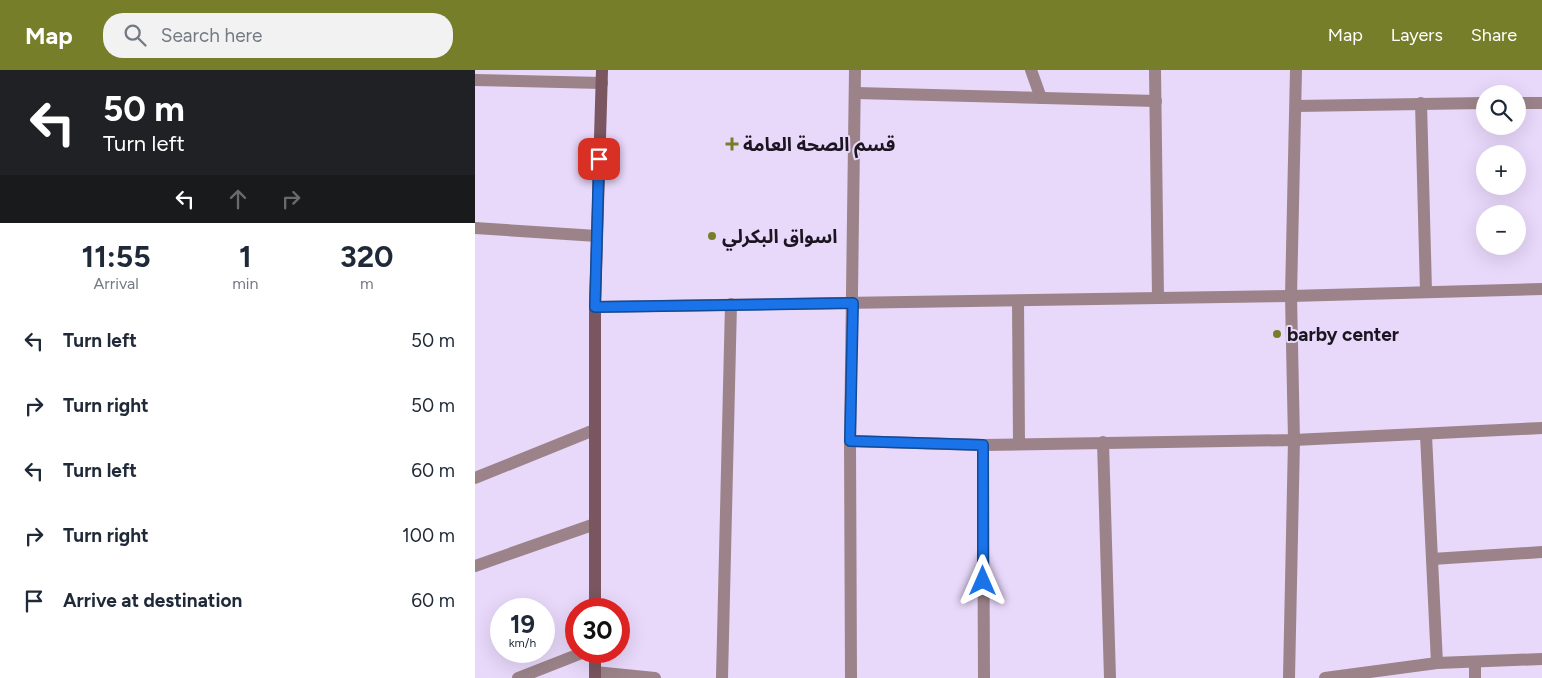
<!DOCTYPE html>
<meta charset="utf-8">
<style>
:root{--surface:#fff;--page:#f2f2f3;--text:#1f2937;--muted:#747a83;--accent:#777e29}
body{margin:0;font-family:Figtree,"Noto Sans Arabic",sans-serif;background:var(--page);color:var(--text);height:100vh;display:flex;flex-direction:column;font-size:19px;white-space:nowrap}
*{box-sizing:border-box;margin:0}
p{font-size:16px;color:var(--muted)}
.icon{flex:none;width:28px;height:28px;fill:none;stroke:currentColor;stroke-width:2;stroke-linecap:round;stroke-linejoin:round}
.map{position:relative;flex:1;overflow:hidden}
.side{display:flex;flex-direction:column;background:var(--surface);width:475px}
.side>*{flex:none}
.top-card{background:#202124;color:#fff;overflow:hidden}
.fabs{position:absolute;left:1001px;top:15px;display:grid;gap:10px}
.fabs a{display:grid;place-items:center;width:50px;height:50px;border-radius:50%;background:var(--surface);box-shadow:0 5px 20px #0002;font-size:25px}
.speed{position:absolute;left:15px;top:528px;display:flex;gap:10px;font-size:25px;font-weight:700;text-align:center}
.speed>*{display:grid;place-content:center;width:65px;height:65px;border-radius:50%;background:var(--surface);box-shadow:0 5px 20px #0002;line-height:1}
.speed small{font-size:12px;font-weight:400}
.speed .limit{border:8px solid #d22;background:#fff;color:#111}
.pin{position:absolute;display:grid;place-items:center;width:42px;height:42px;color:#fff;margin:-21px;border-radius:10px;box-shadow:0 2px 8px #0006}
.me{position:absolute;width:55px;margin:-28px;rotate:0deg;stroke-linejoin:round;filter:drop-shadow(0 0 4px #0008)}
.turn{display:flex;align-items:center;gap:18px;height:105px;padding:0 20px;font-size:22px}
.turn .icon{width:65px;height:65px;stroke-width:2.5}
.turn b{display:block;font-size:35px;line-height:42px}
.lanes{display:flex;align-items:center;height:48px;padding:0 20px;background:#0003;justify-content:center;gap:25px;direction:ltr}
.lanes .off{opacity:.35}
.eta{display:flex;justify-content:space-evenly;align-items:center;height:85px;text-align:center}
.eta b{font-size:30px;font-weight:700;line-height:35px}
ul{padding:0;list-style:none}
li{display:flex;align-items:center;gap:15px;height:65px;padding:0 20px}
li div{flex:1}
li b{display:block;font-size:19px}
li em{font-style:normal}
header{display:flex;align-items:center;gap:30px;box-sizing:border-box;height:70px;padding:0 25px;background:var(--accent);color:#fff}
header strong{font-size:24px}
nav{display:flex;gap:28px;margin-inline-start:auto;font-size:18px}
.search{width:350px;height:45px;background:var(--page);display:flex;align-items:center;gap:12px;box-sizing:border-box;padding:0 18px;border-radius:20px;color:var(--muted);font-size:19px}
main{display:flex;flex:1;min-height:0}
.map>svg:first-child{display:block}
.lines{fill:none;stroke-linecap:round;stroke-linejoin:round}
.street{stroke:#9b8389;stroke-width:12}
.secondary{stroke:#795660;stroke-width:12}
.route-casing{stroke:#114b97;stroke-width:12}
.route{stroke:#1a73e8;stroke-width:9}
.poi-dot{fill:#777e29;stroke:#e8d8fa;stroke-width:2}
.labels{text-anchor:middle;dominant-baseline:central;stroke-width:4;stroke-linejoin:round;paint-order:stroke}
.poi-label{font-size:19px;font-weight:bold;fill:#1b1521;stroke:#e8d8fa;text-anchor:start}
</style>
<header>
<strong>Map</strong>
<div class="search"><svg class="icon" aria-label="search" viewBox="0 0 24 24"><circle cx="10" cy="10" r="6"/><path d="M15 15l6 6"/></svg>Search here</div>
<nav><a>Map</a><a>Layers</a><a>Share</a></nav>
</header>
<main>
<section class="side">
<div class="top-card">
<div class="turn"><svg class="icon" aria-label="left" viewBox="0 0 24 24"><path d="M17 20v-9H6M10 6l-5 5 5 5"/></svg><div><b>50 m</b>Turn left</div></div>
<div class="lanes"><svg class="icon" aria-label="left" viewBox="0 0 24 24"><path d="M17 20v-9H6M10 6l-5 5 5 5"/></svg><svg class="icon off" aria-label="ahead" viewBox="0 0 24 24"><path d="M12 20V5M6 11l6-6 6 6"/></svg><svg class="icon off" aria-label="right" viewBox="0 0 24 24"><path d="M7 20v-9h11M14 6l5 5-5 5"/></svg></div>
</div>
<div class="eta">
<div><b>11:55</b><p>Arrival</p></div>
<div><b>1</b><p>min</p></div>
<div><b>320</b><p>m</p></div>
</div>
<ul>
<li><svg class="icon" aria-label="left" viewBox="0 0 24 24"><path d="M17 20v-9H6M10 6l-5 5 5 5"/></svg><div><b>Turn left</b></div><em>50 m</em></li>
<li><svg class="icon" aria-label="right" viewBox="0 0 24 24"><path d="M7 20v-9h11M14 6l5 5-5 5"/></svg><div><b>Turn right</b></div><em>50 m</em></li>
<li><svg class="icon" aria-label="left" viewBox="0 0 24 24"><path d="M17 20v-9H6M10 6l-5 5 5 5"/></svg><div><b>Turn left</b></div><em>60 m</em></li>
<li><svg class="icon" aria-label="right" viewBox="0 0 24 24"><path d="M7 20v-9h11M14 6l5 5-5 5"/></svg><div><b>Turn right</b></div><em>100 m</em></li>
<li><svg class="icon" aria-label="arrive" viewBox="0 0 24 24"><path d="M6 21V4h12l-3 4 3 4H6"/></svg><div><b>Arrive at destination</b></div><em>60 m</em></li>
</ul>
</section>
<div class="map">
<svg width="1067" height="608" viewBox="0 0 1067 608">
<rect width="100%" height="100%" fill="#e8d8fa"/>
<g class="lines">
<g class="street">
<polyline points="556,0 566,28"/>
<polyline points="680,0 683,227"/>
<polyline points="0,10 127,13"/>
<polyline points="381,23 681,31"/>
<polyline points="946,33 951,221"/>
<polyline points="1042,33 1067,33"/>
<polyline points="821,36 1010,33"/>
<polyline points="0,158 122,166"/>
<polyline points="543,231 544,374"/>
<polyline points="120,237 816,226 1067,219"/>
<polyline points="951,365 962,593"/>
<polyline points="375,371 508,375 819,370 1067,358"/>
<polyline points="628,372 635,608"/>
<polyline points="508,375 509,608"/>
<polyline points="0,408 119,360"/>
<polyline points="957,489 1067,482"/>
<polyline points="0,496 120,454"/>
<polyline points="1000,592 1000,608"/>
<polyline points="120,602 180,608"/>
<polyline points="43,608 112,581"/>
<polyline points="247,608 256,234"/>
<polyline points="376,608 375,371 380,0"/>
<polyline points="814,608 819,370 816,226 821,0"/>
<polyline points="850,608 962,593 1067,589"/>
</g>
<g class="secondary">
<polyline points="120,539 120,237 127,0"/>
<polyline points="120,581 120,608"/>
</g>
</g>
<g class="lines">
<g class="route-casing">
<polyline id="route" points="124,89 120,237 378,233 375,371 508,375 508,511"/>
</g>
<use href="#route" class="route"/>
</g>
<g class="poi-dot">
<path d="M254.5 66.5h5v5h5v5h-5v5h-5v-5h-5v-5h5z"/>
<circle cx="237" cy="166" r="5"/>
<circle cx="802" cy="264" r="5"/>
</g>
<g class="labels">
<g class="poi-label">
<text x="268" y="74">قسم الصحة العامة</text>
<text x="247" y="166">اسواق البكرلي</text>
<text x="812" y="264">barby center</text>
</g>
</g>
</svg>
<div class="fabs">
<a><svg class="icon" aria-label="search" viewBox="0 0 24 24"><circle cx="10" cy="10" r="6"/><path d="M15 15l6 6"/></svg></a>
<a>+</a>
<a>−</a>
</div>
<div class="speed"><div>19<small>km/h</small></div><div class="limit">30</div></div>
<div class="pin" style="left:124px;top:89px;background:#d93025"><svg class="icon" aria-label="arrive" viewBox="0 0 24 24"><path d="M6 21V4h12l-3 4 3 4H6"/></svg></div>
<svg class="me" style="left:508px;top:511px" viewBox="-20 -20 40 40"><path d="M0-17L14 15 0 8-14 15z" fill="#1a73e8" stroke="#fff" stroke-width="4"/></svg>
</div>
</main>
